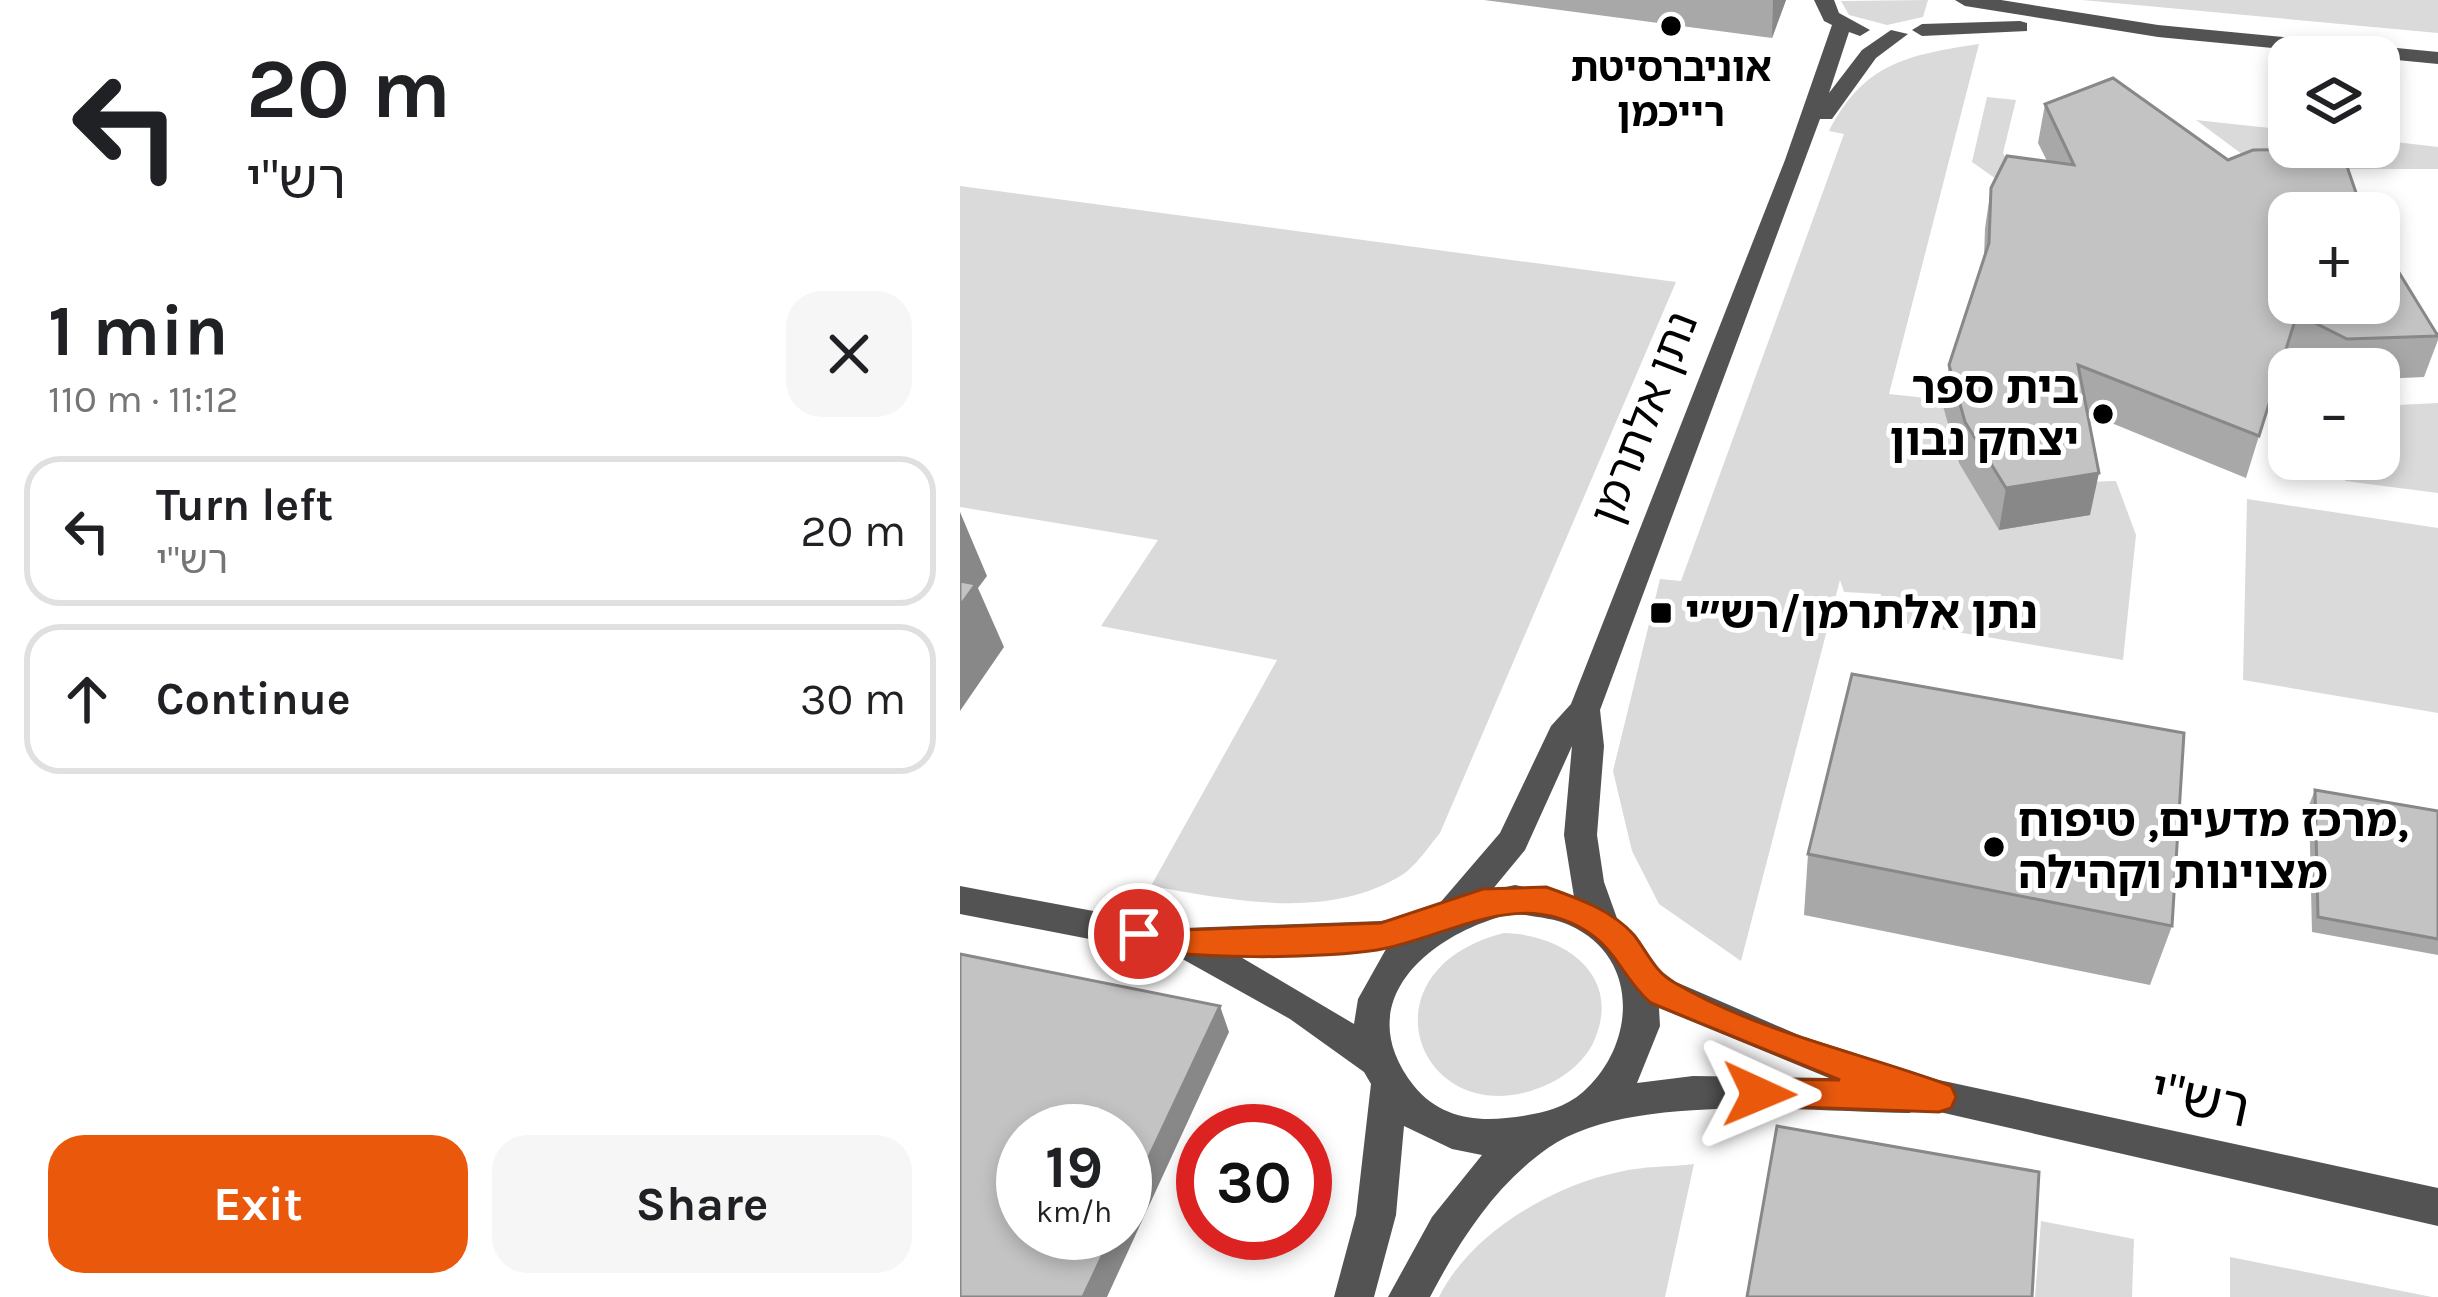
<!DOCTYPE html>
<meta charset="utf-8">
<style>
:root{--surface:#fff;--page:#f6f6f6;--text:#202124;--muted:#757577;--line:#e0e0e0;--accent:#ea580c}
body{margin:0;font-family:Karla,"Noto Sans Hebrew",sans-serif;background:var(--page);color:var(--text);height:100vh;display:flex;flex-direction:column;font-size:45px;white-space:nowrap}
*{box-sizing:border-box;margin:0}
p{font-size:39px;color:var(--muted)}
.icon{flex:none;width:66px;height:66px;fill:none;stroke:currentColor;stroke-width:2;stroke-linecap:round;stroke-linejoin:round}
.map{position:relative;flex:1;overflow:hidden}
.drawer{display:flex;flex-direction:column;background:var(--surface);width:960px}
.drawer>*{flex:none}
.hud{background:#fff;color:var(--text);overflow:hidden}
.controls{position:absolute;left:1308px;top:36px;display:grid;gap:24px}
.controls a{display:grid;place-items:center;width:132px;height:132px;border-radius:24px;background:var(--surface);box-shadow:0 6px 18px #0003;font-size:60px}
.speed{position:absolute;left:36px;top:1104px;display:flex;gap:24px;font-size:60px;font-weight:700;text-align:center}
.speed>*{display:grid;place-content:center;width:156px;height:156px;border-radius:50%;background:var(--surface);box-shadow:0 6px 18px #0003;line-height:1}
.speed small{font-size:30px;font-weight:400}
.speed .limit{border:18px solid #d22;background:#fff;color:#111}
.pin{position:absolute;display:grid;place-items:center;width:102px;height:102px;color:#fff;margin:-51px;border:6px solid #fff;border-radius:50%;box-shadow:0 3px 12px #0007}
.me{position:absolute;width:132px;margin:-66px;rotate:91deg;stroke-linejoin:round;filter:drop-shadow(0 0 9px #0008)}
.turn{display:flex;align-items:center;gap:42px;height:252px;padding:0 48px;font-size:54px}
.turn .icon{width:156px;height:156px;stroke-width:2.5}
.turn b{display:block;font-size:84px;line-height:102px}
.round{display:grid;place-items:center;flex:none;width:126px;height:126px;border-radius:36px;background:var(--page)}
.overview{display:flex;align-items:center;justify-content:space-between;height:204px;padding:0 48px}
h1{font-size:72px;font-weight:700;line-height:90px}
.button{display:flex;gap:24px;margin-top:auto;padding:24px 48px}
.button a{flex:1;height:138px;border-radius:36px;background:var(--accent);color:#fff;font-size:48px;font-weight:700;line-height:138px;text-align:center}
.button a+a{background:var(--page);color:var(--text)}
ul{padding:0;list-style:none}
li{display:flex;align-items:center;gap:36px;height:150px;margin:0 24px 18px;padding:0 24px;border:6px solid var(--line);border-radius:36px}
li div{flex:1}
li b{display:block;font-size:45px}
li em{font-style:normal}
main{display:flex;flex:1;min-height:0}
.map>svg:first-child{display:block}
.green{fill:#dadada}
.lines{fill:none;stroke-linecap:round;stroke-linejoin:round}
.minor{fill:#535353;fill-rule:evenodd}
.wall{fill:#a8a8a8}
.shaded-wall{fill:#888}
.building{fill:#c3c3c3;stroke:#888;stroke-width:3}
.route{fill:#ea580c;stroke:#983908;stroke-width:3}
.poi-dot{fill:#000;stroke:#fff;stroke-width:4.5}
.labels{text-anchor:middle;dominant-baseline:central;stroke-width:10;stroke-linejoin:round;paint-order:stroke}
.far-poi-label{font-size:39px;font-weight:bold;fill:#000;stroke:#fff}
.poi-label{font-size:45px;font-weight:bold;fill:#000;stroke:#fff;text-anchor:start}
.street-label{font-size:45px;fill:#000;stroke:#fff}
.near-street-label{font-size:54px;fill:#000;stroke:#fff}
</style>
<main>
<section class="drawer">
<div class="hud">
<div class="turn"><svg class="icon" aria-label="left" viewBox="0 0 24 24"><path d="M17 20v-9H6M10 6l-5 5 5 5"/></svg><div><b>20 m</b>רש&quot;י</div></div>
</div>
<div class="overview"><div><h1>1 min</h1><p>110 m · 11:12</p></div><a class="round"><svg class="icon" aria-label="close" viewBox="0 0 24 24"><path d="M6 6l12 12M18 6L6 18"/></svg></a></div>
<ul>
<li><svg class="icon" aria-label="left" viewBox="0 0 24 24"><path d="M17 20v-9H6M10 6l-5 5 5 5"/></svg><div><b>Turn left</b><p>רש&quot;י</p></div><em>20 m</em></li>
<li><svg class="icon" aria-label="ahead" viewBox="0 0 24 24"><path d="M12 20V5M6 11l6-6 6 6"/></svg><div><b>Continue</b></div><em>30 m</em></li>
</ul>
<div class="button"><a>Exit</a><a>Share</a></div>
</section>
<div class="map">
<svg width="1478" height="1297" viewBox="0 0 1478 1297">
<rect width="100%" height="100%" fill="#fff"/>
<g class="green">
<polygon points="968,0 963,17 927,25 889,15 881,1"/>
<polygon points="1122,0 1478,0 1478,33"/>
<path d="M1019,44l-90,350 56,6 14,63 125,19 32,-1 20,54 -13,125 -244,-41 2,-25 -37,-2 -4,-12 -99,381 -82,-57 -27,-53 -19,-80 47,-192 21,2 163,-447 -15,-3c35,-68 78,-76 150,-87z"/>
<polygon points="1027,97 1056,100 1043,153 1059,182 1056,193 1012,162"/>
<polygon points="1236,120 1329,130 1329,147 1419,147 1419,140 1478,147 1478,169 1302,169"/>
<path d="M0,186l716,96 -236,551c-11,13 -24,33 -38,42 -75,46 -170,25 -251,11l126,-226 -176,-34 57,-86 -198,-33z"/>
<polygon points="1478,403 1478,493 1385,481 1391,459 1419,459 1419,406"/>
<polygon points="1287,499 1478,528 1478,713 1283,680"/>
<path d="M544,933c55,1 117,38 92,103 -8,23 -30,41 -52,50 -123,52 -190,-115 -40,-153z"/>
<path d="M734,1164l-29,133h-226c31,-63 112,-111 180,-125 24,-6 51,-5 75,-8z"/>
<polygon points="1081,1221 1174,1239 1172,1297 1075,1297"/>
<polygon points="1270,1257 1472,1297 1270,1297"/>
</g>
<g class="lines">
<g class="minor">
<path d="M854,0h20l5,13 31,17 -10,6 -11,-4 -20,61 33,-43 29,-20 17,4 -32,24 -44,61h-12l-220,591 4,36 -7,89 7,47 14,39 14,10 16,31 28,20 125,54 138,44 499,108v38l-516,-118 -13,5c-98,-1 -280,-22 -361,35 -53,37 -88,92 -118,149h-42l44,-80 50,-62 -30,-6 -48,-23 -8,89 -22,82h-40l22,-82 15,-131 -7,-12 -74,-53 -113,-63 -217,-42v-28l224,42 197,-7 52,-10 67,-78 51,-107 20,-22 214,-544 47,-135 -8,-4zM612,746l-8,89 10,62 -59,-12 -23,5 33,-40zM555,913c17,4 39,5 54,12 72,32 67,120 14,167 -22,19 -50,23 -77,26 -34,4 -69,-3 -92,-32 -68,-86 19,-155 101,-173zM426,949l-28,50 -4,25 -115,-68zM699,1008l170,70 -136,-2 -56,7 23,-57z"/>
<polygon points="995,0 1041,0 1198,25 1478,52 1478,64 1198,37 1005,6"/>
<polygon points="1060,21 1067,23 1067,31 962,36 952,30 962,24"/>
</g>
</g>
<g class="wall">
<polygon points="524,0 826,0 812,38"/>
<polygon points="1085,104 1422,269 1478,333 1478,340 1464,377 1419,379 1419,369 1351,369 1324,355 1286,478 1127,413 1130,515 1039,530 999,463 983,406 989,365 1024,258 1025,228 1031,188 1087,161 1078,143"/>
<polygon points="1355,790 1478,811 1478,955 1352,932 1349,805"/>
<polygon points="848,854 1212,926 1190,985 844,915"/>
</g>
<g class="shaded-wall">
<polygon points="813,0 826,0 812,38"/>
<polygon points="1139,473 1130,515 1039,530 1046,488"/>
<polygon points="0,512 27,576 18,588 44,647 0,711"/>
<polygon points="260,1006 269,1032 147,1297 123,1297 153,1233 165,1233 165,1208"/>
</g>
<g class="building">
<polygon points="1153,78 1268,160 1293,150 1381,149 1403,213 1329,213 1329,303 1419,303 1419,261 1422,269 1438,271 1478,336 1387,339 1337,314 1299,436 1118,365 1139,473 1046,488 1005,422 989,365 1029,243 1031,188 1047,156 1114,165 1085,104"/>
<polygon points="0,581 16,584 0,606"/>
<polygon points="892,674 1224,733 1212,926 848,854"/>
<polygon points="1355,790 1478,811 1478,939 1358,917"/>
<polygon points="0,954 260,1006 165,1208 165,1131 63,1131 63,1233 153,1233 123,1297 0,1297"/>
<polygon points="817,1126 1079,1172 1072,1297 787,1297"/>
</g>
<path class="route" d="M586,887c31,11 66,23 88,48 14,18 20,36 41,48 85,50 185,69 276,103l5,11 -5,11 -12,4 -192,-7 -5,-11 5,-11 12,-4 81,1 -189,-77c-24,-20 -34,-50 -59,-68 -69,-50 -139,0 -210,14 -52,10 -206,12 -254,-5l-5,-10 5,-9 11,-4 45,9 197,-7 102,-34z"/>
<g class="poi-dot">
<circle cx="711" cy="26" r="12"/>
<circle cx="1143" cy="414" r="12"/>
<rect x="689" y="601" width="24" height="24" rx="6"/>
<circle cx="1034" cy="847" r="12"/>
</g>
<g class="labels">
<g class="far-poi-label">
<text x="711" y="68">אוניברסיטת<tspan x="711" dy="45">רייכמן</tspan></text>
</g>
<g class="poi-label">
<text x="1119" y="388" text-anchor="end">בית ספר<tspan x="1119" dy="52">יצחק נבון</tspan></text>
<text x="725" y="613">נתן אלתרמן/רש״י</text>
<text x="1058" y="821">מרכז מדעים, טיפוח,<tspan x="1058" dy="52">מצוינות וקהילה</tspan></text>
</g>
<g class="street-label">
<text transform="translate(684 418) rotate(-69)">נתן אלתרמן</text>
</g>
<g class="near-street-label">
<text transform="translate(1240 1099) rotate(12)">רש"י</text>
</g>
</g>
</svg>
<div class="controls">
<a><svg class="icon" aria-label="layers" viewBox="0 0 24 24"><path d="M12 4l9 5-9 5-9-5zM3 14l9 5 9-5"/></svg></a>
<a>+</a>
<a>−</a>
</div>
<div class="speed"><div>19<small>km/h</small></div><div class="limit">30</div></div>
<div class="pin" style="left:179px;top:934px;background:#d93025"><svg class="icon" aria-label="arrive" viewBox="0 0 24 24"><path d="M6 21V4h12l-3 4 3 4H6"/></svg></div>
<svg class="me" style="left:799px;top:1094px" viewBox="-20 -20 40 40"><path d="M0-17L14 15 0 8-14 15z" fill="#ea580c" stroke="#fff" stroke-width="4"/></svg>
</div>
</main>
